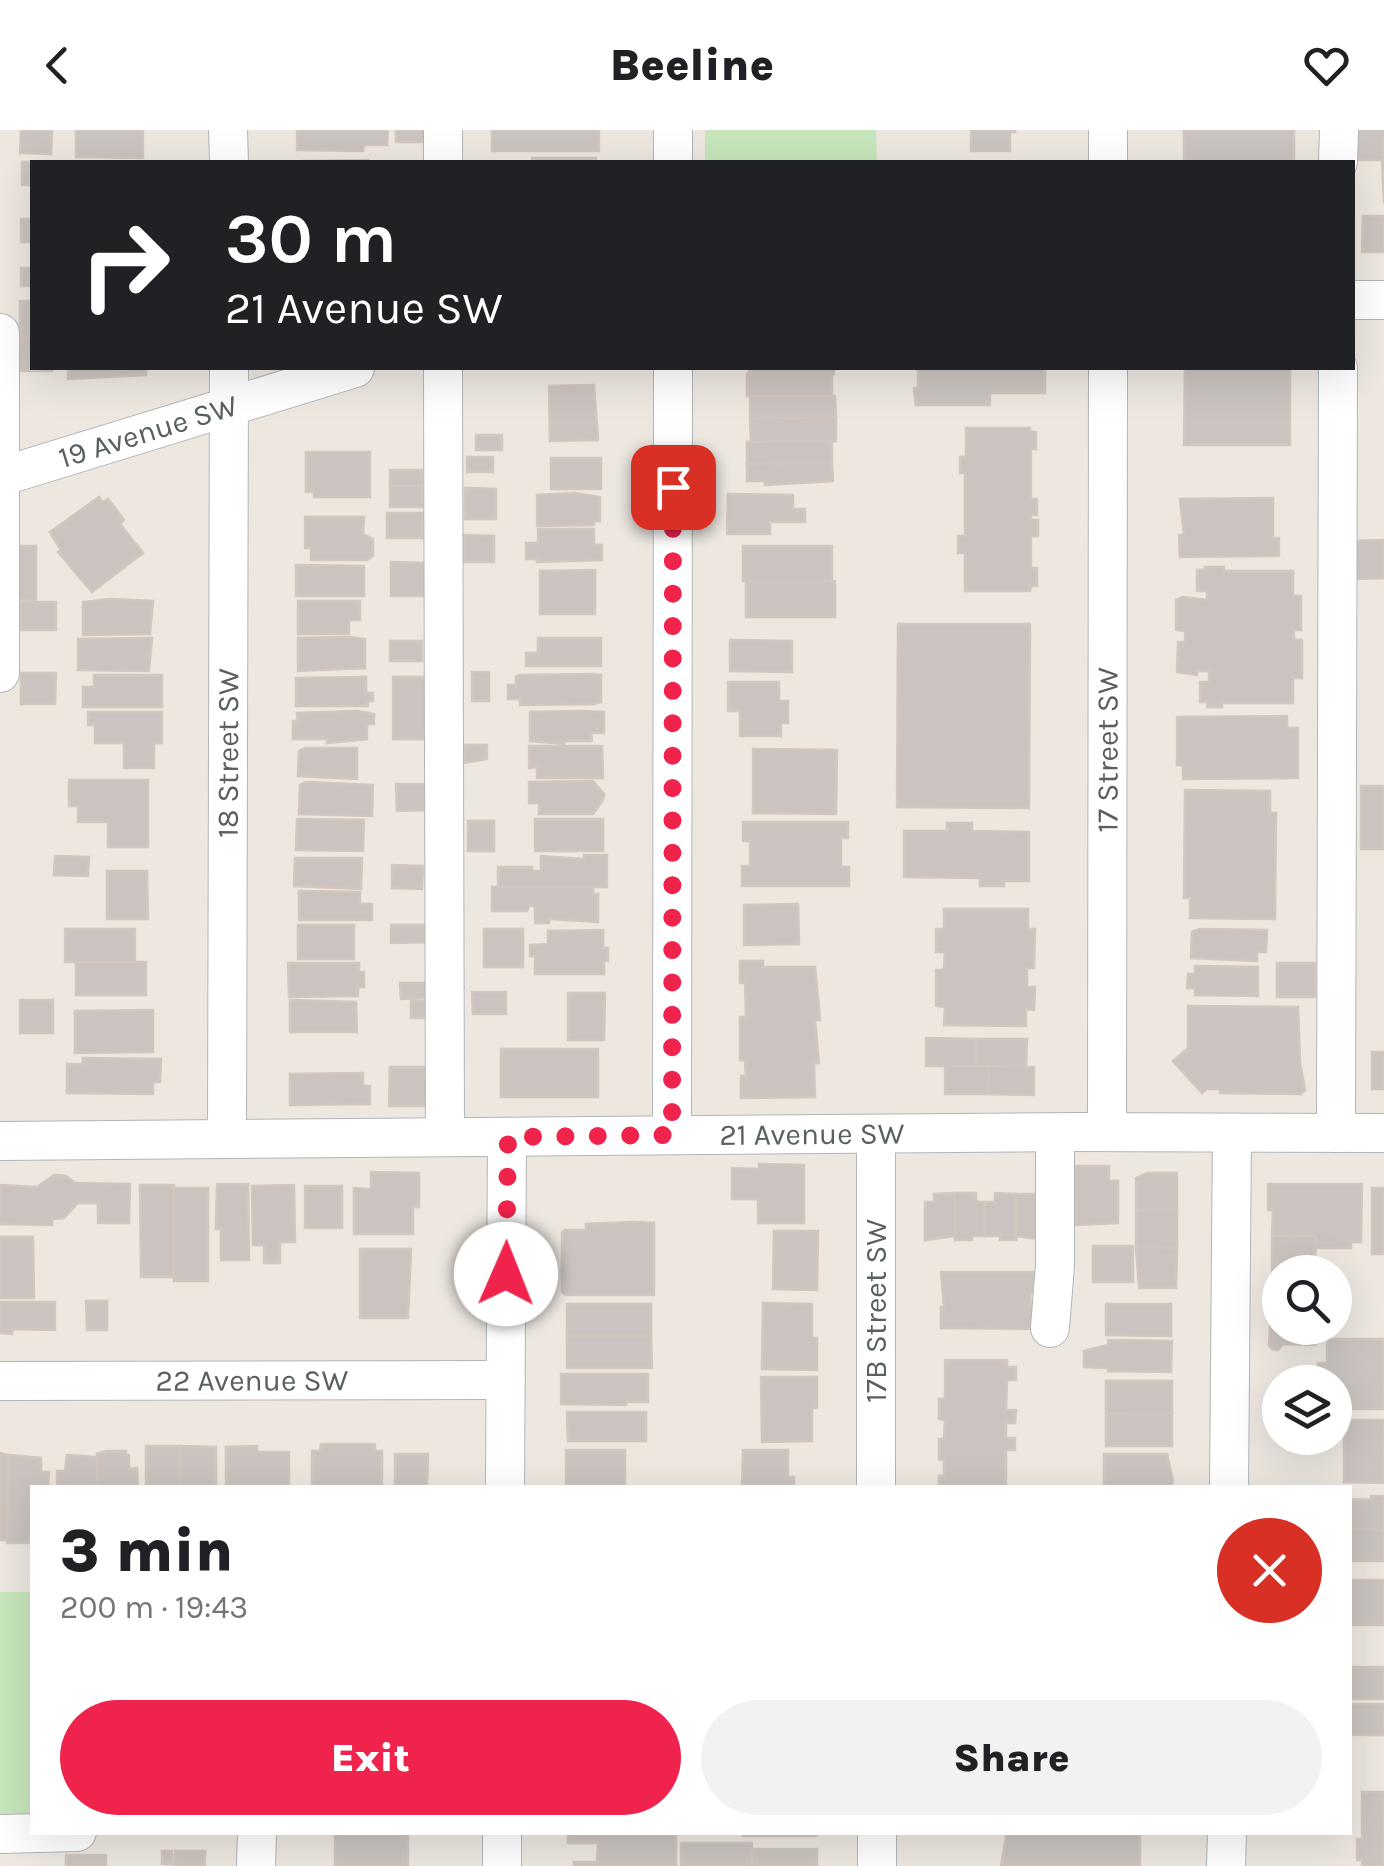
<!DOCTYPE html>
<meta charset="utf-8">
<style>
:root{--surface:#fff;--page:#f2f2f2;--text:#202124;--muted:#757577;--accent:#f0234c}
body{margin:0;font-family:Karla,sans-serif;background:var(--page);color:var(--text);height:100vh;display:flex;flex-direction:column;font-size:38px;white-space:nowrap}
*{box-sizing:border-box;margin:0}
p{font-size:32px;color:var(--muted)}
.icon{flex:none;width:55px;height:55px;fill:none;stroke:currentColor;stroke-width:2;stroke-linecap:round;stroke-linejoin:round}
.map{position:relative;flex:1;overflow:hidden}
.drawer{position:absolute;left:30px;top:1355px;width:1322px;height:350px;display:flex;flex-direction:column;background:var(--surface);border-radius:0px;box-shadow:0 10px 40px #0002}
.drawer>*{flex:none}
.hud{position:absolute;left:30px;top:30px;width:1325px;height:210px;border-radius:0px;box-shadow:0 10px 40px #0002;background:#202124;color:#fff;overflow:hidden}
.controls{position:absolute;left:1262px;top:1125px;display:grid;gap:20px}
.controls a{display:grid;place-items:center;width:90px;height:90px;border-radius:50%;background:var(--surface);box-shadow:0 10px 40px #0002;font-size:50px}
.pin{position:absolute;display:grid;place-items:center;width:85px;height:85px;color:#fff;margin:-42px;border-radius:20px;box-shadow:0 5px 15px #0006}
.me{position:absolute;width:110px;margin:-55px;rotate:1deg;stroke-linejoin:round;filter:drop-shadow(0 0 8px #0008)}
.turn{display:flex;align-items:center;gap:35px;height:210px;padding:0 30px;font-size:45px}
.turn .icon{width:130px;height:130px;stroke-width:2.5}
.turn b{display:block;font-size:70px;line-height:85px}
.round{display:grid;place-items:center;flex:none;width:105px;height:105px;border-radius:52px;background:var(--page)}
.headline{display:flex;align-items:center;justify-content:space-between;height:170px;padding:0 30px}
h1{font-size:60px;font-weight:800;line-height:75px}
.cta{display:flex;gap:20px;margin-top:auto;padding:20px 30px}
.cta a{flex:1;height:115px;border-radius:60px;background:var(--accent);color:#fff;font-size:40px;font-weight:800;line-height:115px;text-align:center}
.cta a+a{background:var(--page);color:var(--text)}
header{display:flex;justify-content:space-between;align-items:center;height:130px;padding:0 30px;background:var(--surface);font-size:45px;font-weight:800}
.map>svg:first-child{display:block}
.green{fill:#c7e6bb}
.building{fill:#cac3bf;stroke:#d2c6be;stroke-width:2.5}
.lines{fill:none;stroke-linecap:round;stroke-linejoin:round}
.minor-casing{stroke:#b1b6b9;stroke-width:40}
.minor{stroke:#fff;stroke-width:38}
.route{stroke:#f0234c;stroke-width:18;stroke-dasharray:0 32.4}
.labels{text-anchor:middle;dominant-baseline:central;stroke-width:10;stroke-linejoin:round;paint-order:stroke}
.street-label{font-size:30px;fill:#596062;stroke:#fff}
</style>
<header><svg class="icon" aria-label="back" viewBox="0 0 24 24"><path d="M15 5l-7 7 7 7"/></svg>Beeline<svg class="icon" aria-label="heart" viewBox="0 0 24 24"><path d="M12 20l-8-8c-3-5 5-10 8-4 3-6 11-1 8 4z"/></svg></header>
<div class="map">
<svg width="1384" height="1736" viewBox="0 0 1384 1736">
<rect width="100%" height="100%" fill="#ede7e0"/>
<g class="green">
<polygon points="705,0 876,0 877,32 705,32"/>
<rect x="0" y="1462" width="32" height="227"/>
</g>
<g class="building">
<polygon points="21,0 52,0 51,24 20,23"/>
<polygon points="76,0 143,0 143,28 76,27"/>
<polygon points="297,0 388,0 387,15 364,15 363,21 297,20"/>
<rect x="396" y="0" width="30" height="12"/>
<rect x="492" y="0" width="107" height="21"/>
<polygon points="971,0 1015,0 1015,2 1010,2 1010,21 971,21"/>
<rect x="1184" y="0" width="110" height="32"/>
<polygon points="1358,0 1384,0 1384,73 1382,30 1358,30"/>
<rect x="532" y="28" width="64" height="4"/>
<polygon points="368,30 368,32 303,32 303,31"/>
<polygon points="22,32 50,32 32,32 32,55 22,55"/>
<polygon points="1363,86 1384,86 1384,122 1362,122"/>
<rect x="21" y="89" width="11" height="23"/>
<rect x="21" y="138" width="11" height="18"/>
<rect x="20" y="171" width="12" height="36"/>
<polygon points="19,209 32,209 32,238 52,238 52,241 19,241"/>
<polygon points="68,238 146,238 146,245 68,249"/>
<rect x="749" y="238" width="85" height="6"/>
<polygon points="915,238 1045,238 1045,263 990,263 990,275 916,275 914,258 918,258 918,240"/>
<polygon points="1185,238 1290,238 1290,315 1184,315"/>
<rect x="747" y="244" width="85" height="22"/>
<polygon points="594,255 598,310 550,311 549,256"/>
<polygon points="750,266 835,266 836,287 750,289"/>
<polygon points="836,287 836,311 751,312 750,289"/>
<polygon points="966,298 1030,298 1030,302 1036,302 1036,319 1031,319 1031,369 1037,369 1037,385 1031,385 1031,390 1038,390 1038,406 1031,406 1031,438 1037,438 1037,456 1031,456 1030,461 965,461 965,423 958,423 958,406 965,406 965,343 960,343 960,327 966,327"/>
<rect x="476" y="305" width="26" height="15"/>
<polygon points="832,311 832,333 747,334 747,312"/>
<polygon points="306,322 370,322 370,367 314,367 314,362 306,362"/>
<rect x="467" y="327" width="26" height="15"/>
<rect x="551" y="328" width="50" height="31"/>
<polygon points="832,333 833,351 765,355 765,351 747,351 747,334"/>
<rect x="390" y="340" width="32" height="16"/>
<polygon points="390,356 422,356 423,377 390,377"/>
<polygon points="465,358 496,359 496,389 465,389"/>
<polygon points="575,363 600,367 600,391 594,391 594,395 537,396 537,365"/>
<polygon points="728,364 793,365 793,379 805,379 805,392 770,392 770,404 727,404"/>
<polygon points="99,367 103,372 108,369 124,390 120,394 143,423 92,462 58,422 61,420 50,402"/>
<polygon points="1273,368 1273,408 1279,408 1279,426 1180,427 1179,405 1184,405 1180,369"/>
<rect x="387" y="383" width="36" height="25"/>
<polygon points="305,387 364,387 363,404 373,409 373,426 367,430 311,430 311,418 305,418"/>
<polygon points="538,399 594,399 594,415 602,415 602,430 537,432 537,429 526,429 526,413 538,413"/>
<polygon points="464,405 494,406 494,432 464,432"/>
<polygon points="1384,410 1384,448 1354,449 1354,411"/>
<polygon points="17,416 36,416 36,470 16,469"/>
<rect x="743" y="416" width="89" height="35"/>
<polygon points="391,432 424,433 424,466 391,466"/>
<polygon points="296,435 364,436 364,466 296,466"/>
<polygon points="1205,437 1224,437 1224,441 1293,441 1293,466 1301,466 1301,500 1294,500 1294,510 1302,510 1302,548 1293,548 1293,573 1222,573 1222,577 1207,577 1207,572 1200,572 1200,552 1209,552 1209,541 1197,541 1197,545 1177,542 1178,512 1185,512 1185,501 1176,500 1176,470 1183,467 1207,470 1207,461 1197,461 1197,440 1205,440"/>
<polygon points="595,440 595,484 540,484 540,441"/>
<rect x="746" y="451" width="89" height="36"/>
<polygon points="111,469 153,471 150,504 83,505 83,472"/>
<polygon points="298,471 360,471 360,490 349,490 349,504 298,504"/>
<rect x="21" y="472" width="35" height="28"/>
<polygon points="898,494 1030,494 1029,678 897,677"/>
<polygon points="350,507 365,509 365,538 298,541 298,508"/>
<polygon points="152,508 149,541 78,540 78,509"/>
<polygon points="538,508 601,508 601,536 526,536 526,523 538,523"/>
<polygon points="730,510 792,511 792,542 730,541"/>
<rect x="390" y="511" width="32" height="20"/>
<rect x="472" y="542" width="17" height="29"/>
<polygon points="21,543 56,543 55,574 21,574"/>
<polygon points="594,544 601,545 601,572 594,574 520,575 520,569 508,569 508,555 516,555 516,546 520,545"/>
<polygon points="94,545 162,545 162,577 83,577 83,557 94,557"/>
<polygon points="366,547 366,563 373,563 373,571 368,571 368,576 296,576 296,548"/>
<polygon points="393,547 426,547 425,609 393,609"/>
<polygon points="728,552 779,552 779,571 788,571 788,593 781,593 781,606 740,606 740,581 728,581"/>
<polygon points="357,581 374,584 374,594 367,594 367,609 327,613 327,609 293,609 293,591 297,591 297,583"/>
<polygon points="579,581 604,582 604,603 591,603 592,611 564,611 564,614 530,611 530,582"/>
<polygon points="88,582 162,582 162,613 154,613 154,638 124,638 124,613 95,613 95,595 88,595"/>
<polygon points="1287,586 1287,598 1298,598 1298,648 1183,649 1183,635 1177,635 1177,587"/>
<polygon points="464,615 487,615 487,629 464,633"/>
<polygon points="529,616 602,616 603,648 537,648 537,637 529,638"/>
<polygon points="305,618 357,618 357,649 298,646 299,621"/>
<polygon points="753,619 837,620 836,684 753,683"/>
<polygon points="69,650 148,650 148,717 108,717 108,692 78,692 78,676 69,676"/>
<polygon points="593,651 604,664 603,670 593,684 539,684 539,673 529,673 529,652"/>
<polygon points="306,652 373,655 372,686 299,684 300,655"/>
<polygon points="396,654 428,654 429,680 397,681"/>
<rect x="1361" y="656" width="23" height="63"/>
<polygon points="1185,660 1270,661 1270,683 1276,683 1275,789 1190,788 1190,768 1184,768"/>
<polygon points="297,689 364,690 363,721 296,720"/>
<rect x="535" y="689" width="68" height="32"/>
<rect x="468" y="691" width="26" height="30"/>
<polygon points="743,692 848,692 848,708 841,708 841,737 849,737 849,756 742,756 742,736 750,736 750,711 743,711"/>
<polygon points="947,693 972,693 972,701 1029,702 1029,751 1004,751 1004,756 980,756 980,748 904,747 904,701 947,701"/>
<polygon points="584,725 607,725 607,757 498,757 498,737 532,737 532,741 541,741 541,726 584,729"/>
<polygon points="55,726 89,727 88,746 54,745"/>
<polygon points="295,728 362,728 361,759 294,756"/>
<polygon points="392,735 423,736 422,759 392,758"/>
<polygon points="107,741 147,741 148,789 107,789"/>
<polygon points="492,757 593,757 593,764 598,764 598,792 549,789 549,793 535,793 535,777 530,775 527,781 492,781"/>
<polygon points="299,761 360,762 360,774 372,774 372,790 299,790"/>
<polygon points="798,774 799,814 744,815 744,775"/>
<polygon points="944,779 1028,779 1028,799 1035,799 1034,838 1027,838 1027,857 1035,857 1034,880 1026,879 1026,896 944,895 945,877 936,876 936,840 944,840 945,822 936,822 936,799 944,799"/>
<rect x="298" y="795" width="56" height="34"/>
<polygon points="391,795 430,795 431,812 391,813"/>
<rect x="65" y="799" width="70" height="33"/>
<rect x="484" y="799" width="39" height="38"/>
<polygon points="1200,799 1267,800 1266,822 1257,822 1257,831 1191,828 1192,802"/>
<polygon points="603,800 603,818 608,818 608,831 604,831 604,844 535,844 535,826 530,826 530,815 548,814 548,801"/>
<polygon points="740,831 763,831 763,837 815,837 820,890 815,890 819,933 814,933 815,967 741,968 741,946 746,946 745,930 740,930 740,887 746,887 745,853 740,853"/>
<rect x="76" y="832" width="70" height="33"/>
<polygon points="288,833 359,833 359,842 364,842 364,857 358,857 358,866 289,867"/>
<rect x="1277" y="833" width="38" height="34"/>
<polygon points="1195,836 1258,837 1258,866 1195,865 1195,858 1187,858 1188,844 1195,844"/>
<polygon points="400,853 429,853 429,868 401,869"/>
<polygon points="472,862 506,862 506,884 473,884"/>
<polygon points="568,863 605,863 604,910 568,910"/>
<rect x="20" y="870" width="33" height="33"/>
<polygon points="290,870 356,872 357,902 290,902"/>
<rect x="411" y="871" width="19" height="17"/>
<polygon points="1188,876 1298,877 1300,932 1305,960 1301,964 1220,963 1220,959 1207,959 1202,963 1173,931 1188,918"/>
<polygon points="153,880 153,922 75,923 75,881"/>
<polygon points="926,908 976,909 976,936 926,936"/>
<polygon points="976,909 1027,909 1026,936 976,936"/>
<rect x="501" y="919" width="97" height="48"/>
<rect x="1372" y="922" width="12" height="37"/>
<polygon points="83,928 161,929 160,952 153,952 153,964 67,963 67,934 83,934"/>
<polygon points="945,936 989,936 988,964 945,964"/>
<polygon points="989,936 1034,937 1034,965 988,964"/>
<polygon points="390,937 427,937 426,976 389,976"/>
<polygon points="363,943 363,956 370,956 370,974 290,975 290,944"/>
<polygon points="759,1034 804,1035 804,1093 758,1093 758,1069 732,1069 732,1038 759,1039"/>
<polygon points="1075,1036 1109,1036 1109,1051 1118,1051 1118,1093 1076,1095"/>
<polygon points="371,1042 419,1043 419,1077 413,1077 413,1104 354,1104 354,1058 371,1059"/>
<polygon points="1147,1043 1177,1043 1177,1081 1136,1081 1136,1048"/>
<polygon points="54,1045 66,1046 75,1053 130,1054 129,1093 98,1093 98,1073 78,1073 64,1088 52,1089 52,1095 0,1094 0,1055 37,1057"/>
<polygon points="217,1054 248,1054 249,1130 221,1130 221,1099 216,1099"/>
<polygon points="1268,1054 1362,1054 1361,1112 1351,1112 1351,1118 1315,1118 1316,1106 1272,1106 1273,1080 1268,1080"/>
<polygon points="140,1055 174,1055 174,1147 141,1147"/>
<polygon points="294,1055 295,1112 280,1112 280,1133 264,1133 264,1115 253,1115 252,1056"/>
<rect x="305" y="1056" width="37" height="42"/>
<rect x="174" y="1058" width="34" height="93"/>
<rect x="1372" y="1058" width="12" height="66"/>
<polygon points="955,1063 976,1063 976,1072 985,1072 985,1106 972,1106 972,1110 955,1110"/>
<polygon points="955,1063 955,1106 925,1110 925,1072 934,1072 934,1064"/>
<polygon points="995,1063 1016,1064 1016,1110 1000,1110 1000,1106 985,1106 985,1072 995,1072"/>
<polygon points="1016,1064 1037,1064 1047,1110 1016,1106"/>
<polygon points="1136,1081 1177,1081 1177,1118 1136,1117"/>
<polygon points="633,1092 654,1093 654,1165 566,1165 562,1162 562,1103 565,1100 586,1100 586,1094"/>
<polygon points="774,1101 818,1101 817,1160 773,1159"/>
<polygon points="1272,1106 1316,1106 1315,1142 1280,1142 1280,1172 1272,1172"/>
<polygon points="0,1107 33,1107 34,1168 0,1168"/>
<rect x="1093" y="1116" width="40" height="36"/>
<polygon points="1136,1117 1177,1118 1176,1158 1139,1158"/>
<polygon points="360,1119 411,1119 408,1188 360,1188"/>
<polygon points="941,1142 1034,1142 1034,1163 1030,1163 1033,1199 941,1198 941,1177 944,1177"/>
<polygon points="86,1171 107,1171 107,1200 87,1200"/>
<polygon points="0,1172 55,1172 55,1200 12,1199 12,1204 0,1203"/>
<polygon points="763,1173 812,1174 812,1208 817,1208 817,1240 762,1239"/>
<rect x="567" y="1174" width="84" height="32"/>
<polygon points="1106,1174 1171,1174 1171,1206 1106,1205"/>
<polygon points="1271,1180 1280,1180 1280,1198 1321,1198 1321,1208 1315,1215 1283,1214 1278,1220 1272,1219 1269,1215"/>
<polygon points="567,1206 651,1206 652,1238 567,1238"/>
<polygon points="1327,1209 1384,1209 1384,1279 1335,1279 1335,1252 1313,1252 1313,1245 1318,1245 1318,1233 1327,1233"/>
<polygon points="1108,1210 1172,1211 1171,1242 1108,1241 1108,1238 1084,1237 1084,1221 1108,1215"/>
<polygon points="945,1230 1007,1230 1007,1237 1016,1237 1016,1250 1007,1250 1006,1280 1016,1280 1015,1293 1006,1293 1006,1308 1015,1308 1015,1320 1006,1320 1006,1358 939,1358 939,1346 944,1346 944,1330 939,1330 939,1309 944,1309 945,1290 939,1289 939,1269 945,1269"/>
<polygon points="561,1244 648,1244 648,1272 626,1272 626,1275 561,1274"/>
<polygon points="761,1247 817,1247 817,1278 812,1278 812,1311 762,1312"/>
<polygon points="1106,1251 1172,1251 1172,1283 1106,1284"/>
<polygon points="567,1282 646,1282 646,1311 568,1311"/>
<polygon points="1172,1283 1172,1316 1106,1316 1106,1284"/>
<polygon points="1344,1290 1384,1290 1384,1353 1344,1352"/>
<polygon points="321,1314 375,1314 375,1321 382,1321 382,1358 307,1358 312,1356 312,1321 320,1321"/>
<rect x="146" y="1316" width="34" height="42"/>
<polygon points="180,1316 216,1317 216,1358 180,1358"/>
<polygon points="257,1316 257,1322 289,1322 289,1358 226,1358 226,1317"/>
<rect x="566" y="1320" width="59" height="38"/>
<polygon points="743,1320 788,1320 788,1347 794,1347 794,1358 742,1358"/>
<polygon points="106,1321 126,1321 126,1325 129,1325 129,1339 137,1338 138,1358 97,1358 97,1324"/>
<polygon points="0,1323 8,1325 7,1410 0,1410"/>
<polygon points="395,1324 428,1324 427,1358 395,1358"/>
<polygon points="1104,1324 1167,1324 1173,1351 1171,1358 1104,1358"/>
<polygon points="8,1325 41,1328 41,1342 49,1342 48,1358 32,1358 32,1405 29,1405 29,1413 7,1413"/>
<polygon points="67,1325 97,1327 97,1358 57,1358 57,1341 65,1341"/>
<polygon points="1371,1366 1384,1366 1384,1400 1350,1399 1350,1369 1371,1370"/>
<polygon points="1350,1399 1384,1400 1384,1431 1350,1431"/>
<rect x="1350" y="1450" width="34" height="45"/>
<rect x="1350" y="1537" width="34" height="32"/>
<rect x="1350" y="1574" width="34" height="31"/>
<polygon points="1362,1662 1384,1662 1384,1736 1362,1736 1362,1730 1357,1730 1357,1709 1362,1709"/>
<rect x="335" y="1702" width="73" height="34"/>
<polygon points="568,1702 676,1702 676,1736 574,1736 574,1732 597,1732 598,1713 568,1713"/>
<rect x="743" y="1702" width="73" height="4"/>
<polygon points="1007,1702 1140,1702 1140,1736 1001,1736"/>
<rect x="681" y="1713" width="71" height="23"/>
<rect x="752" y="1719" width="65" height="17"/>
<polygon points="162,1721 172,1721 173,1734 162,1734"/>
<rect x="175" y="1721" width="30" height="15"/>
<rect x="66" y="1725" width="40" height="11"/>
</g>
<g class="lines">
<g class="minor-casing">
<g id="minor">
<polyline points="228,0 229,32"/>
<polyline points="443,32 443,0"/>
<polyline points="673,32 673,0"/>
<polyline points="1108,32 1108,0"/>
<polyline points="1338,32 1339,0"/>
<polyline points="1352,170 1384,170"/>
<polyline points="0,203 0,543"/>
<polyline points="443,238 445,1006"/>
<path id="s1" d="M0,347l355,-109"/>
<path id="s2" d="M1107,1002l1,-764"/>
<polyline points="1336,1003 1338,238"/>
<polyline points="876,1004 876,1358"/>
<polyline points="672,1005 673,238"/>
<path id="s3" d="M227,1008l2,-770"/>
<path id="s4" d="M0,1011l1074,-9 310,1"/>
<polyline points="1050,1198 1055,1135 1055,1003"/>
<path id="s5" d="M0,1251l506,-1"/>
<polyline points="505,1358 507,1007"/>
<polyline points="1229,1358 1232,1003"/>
<polyline points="877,1702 877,1736"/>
<polyline points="0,1704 77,1702"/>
<polyline points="256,1736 257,1702"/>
<polyline points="502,1736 502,1702"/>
<polyline points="1226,1736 1227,1702"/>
</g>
</g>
<use href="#minor" class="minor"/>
</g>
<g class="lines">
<polyline class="route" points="506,1144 508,1007 672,1005 673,357"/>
</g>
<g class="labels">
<g class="street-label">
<text stroke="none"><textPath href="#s1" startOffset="155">19 Avenue SW</textPath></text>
<text stroke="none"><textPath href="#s2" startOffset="382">17 Street SW</textPath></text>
<text stroke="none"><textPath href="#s3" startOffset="385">18 Street SW</textPath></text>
<text stroke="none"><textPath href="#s4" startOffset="812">21 Avenue SW</textPath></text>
<text transform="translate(876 1181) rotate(-90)">17B Street SW</text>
<text stroke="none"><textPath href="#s5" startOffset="252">22 Avenue SW</textPath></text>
</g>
</g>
</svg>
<div class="controls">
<a><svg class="icon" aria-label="search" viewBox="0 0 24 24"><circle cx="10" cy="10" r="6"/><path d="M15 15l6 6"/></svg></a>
<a><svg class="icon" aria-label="layers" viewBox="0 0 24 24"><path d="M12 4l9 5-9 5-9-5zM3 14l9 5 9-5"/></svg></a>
</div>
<div class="pin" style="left:673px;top:357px;background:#d93025"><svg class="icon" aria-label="arrive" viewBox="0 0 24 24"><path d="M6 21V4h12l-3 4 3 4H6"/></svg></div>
<svg class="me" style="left:506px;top:1144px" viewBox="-20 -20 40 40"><circle r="19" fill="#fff"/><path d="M0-13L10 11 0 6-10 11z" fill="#f0234c"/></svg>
<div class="hud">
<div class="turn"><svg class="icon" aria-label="right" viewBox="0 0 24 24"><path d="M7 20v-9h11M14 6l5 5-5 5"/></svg><div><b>30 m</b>21 Avenue SW</div></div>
</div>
<section class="drawer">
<div class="headline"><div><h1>3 min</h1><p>200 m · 19:43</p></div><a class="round" style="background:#d93025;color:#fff"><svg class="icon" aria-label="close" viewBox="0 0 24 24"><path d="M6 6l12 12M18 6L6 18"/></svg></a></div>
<div class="cta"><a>Exit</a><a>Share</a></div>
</section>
</div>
